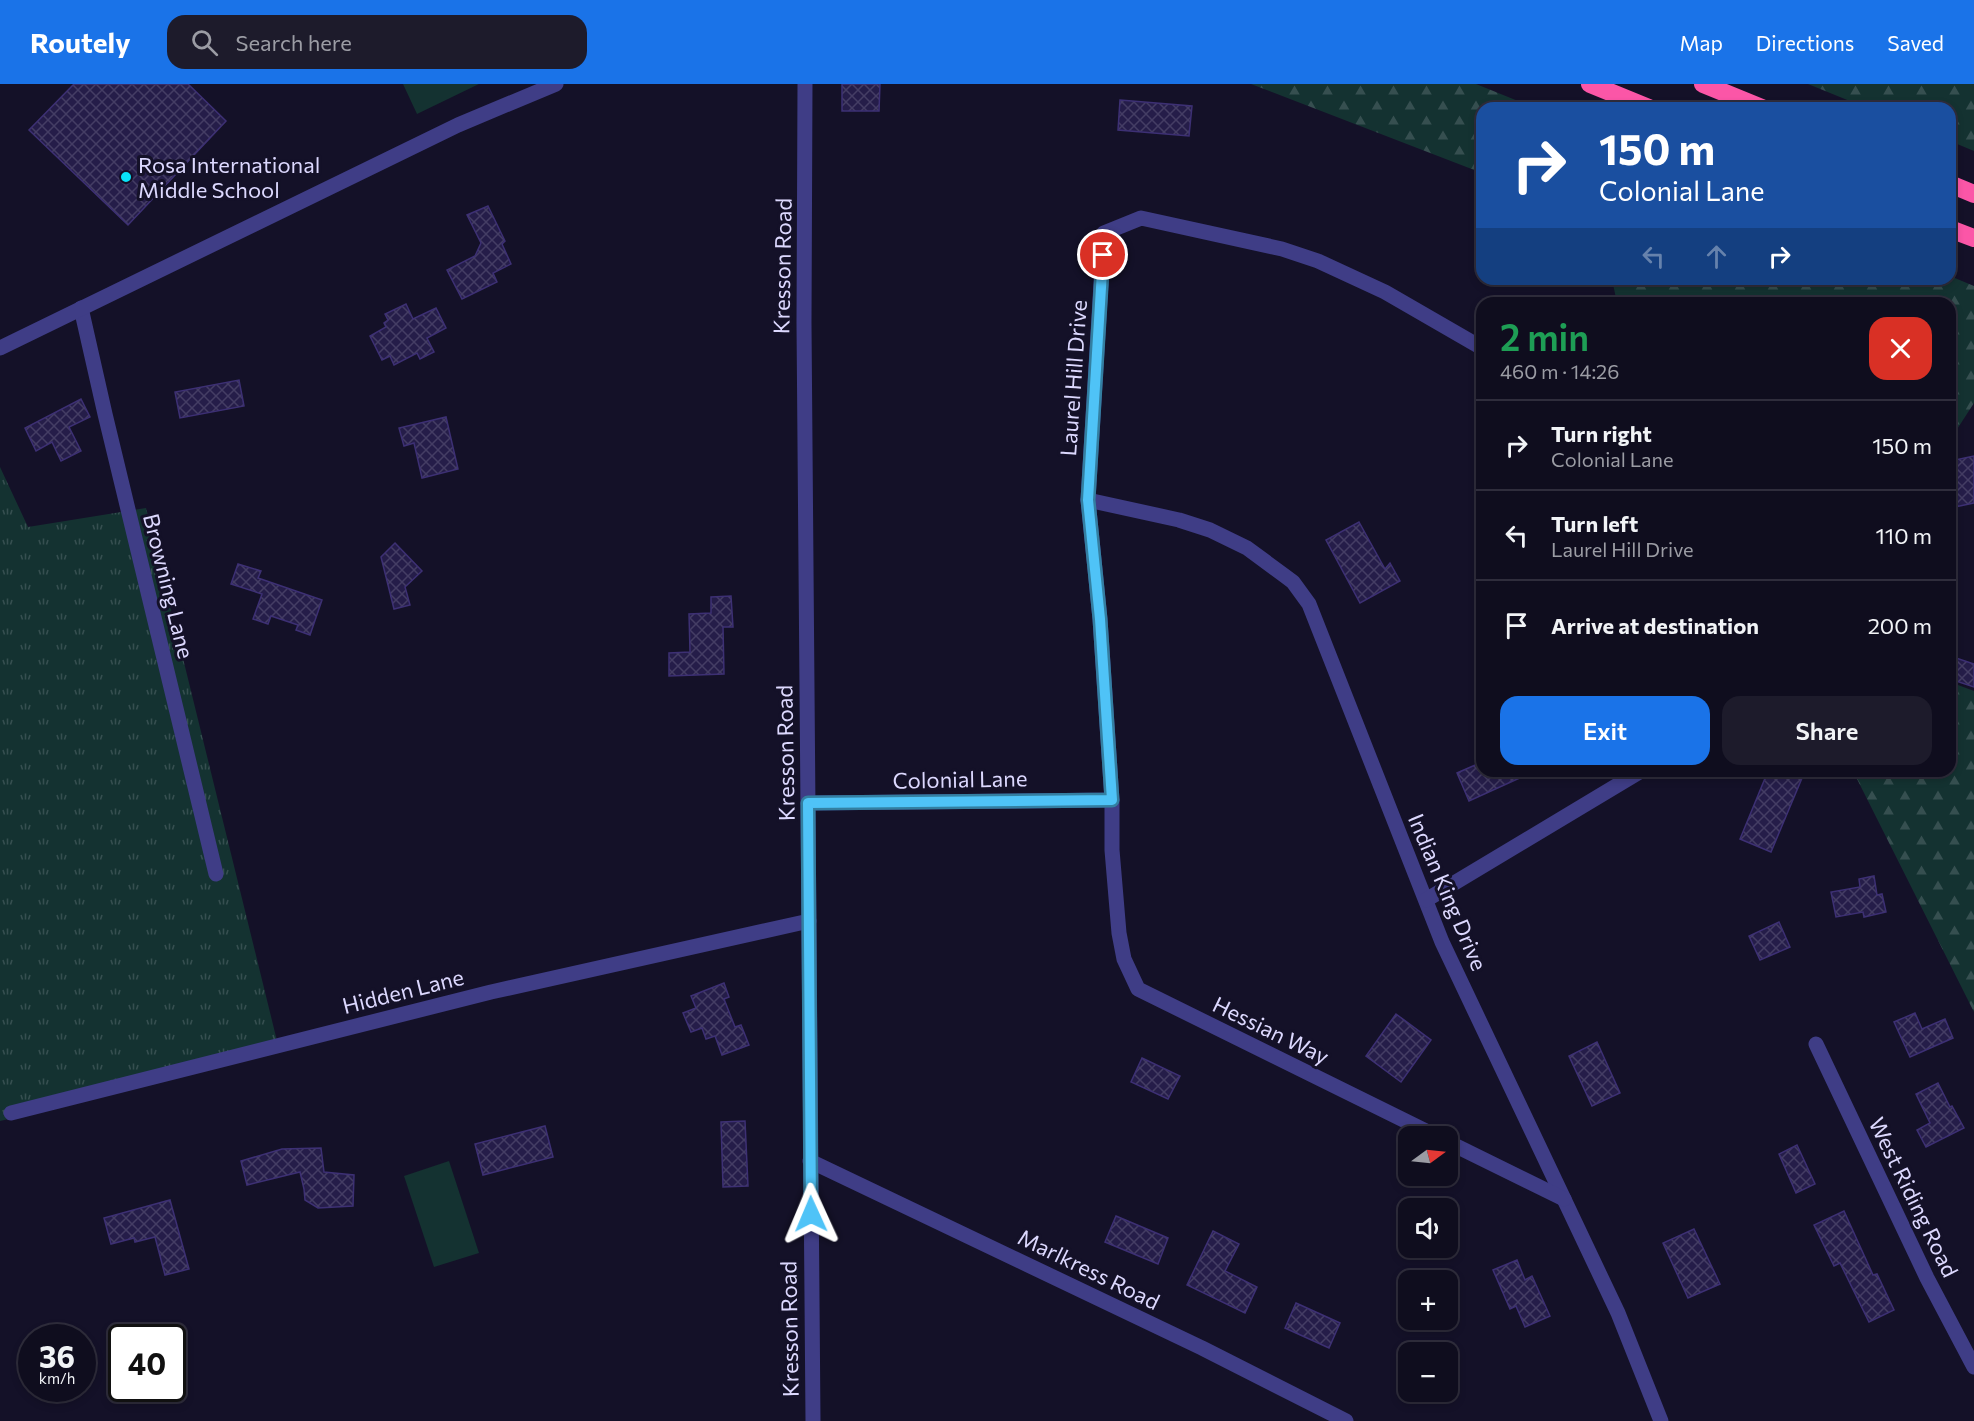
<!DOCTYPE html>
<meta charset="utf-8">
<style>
:root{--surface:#0f0d1e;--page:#1d1b2b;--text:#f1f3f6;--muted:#9b9ca4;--line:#2f2d3c;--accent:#1a73e8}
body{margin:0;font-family:Commissioner,sans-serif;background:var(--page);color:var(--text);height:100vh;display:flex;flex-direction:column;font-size:22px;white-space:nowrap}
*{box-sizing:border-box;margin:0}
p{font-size:20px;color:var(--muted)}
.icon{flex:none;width:33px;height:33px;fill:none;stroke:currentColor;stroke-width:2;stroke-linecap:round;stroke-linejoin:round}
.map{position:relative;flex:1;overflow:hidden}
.details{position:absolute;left:1476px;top:213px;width:480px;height:480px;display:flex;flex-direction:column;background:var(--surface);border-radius:18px;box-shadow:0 3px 9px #0003,0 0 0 2px var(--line)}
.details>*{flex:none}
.top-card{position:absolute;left:1476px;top:18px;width:480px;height:183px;border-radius:18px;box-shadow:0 3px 9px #0003,0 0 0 2px var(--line);background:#1a4fa0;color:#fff;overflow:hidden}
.needle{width:39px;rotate:75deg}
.buttons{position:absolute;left:1398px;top:1042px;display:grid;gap:12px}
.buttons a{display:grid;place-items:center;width:60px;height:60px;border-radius:12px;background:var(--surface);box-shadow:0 3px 9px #0003,0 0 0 2px var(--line);font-size:30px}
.speed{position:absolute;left:18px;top:1240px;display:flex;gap:12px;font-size:30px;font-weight:700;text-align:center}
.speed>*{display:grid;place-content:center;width:78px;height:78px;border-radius:50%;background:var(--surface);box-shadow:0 3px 9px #0003,0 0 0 2px var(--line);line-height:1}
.speed small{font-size:15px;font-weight:400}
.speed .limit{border:3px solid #111;border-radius:9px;background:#fff;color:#111}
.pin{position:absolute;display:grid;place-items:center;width:51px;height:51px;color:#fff;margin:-26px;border:3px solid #fff;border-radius:50%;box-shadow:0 2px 6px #0007}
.me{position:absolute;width:66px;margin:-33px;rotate:359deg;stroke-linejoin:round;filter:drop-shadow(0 0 4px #0008)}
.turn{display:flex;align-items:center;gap:21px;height:126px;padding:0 24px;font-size:27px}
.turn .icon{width:78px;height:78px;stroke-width:2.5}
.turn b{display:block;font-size:42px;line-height:51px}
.lanes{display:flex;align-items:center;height:57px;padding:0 24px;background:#0003;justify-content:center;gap:30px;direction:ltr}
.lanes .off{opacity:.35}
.round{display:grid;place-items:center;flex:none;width:63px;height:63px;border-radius:18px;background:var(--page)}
.overview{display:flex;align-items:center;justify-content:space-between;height:102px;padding:0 24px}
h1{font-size:36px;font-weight:600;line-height:45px;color:#1e9e55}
.button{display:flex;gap:12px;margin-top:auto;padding:12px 24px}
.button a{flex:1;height:69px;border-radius:18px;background:var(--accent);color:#fff;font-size:24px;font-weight:600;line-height:69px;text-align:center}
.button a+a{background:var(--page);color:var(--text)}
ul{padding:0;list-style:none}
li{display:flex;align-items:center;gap:18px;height:90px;padding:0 24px;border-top:2px solid var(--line)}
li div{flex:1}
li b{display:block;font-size:22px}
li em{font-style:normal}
header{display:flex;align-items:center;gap:36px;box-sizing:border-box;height:84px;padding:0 30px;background:var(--accent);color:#fff}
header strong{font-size:28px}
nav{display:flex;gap:33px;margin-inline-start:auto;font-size:21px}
.search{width:420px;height:54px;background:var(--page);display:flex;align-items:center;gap:15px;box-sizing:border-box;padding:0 21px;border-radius:18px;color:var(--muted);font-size:22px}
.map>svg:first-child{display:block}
.grass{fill:url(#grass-tufts)}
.forest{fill:url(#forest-firs)}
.green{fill:#143231}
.building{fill:url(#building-cross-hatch);stroke:#3d3074;stroke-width:1.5}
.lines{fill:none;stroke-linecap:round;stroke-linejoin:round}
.minor{stroke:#3f3d86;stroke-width:15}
.tertiary{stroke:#3f3d86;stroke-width:15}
.motorway{stroke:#fb56a7;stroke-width:18}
.route-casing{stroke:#337fa1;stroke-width:15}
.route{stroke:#4fc3f7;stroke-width:10}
.poi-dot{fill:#09e4f9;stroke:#141128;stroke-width:2}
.labels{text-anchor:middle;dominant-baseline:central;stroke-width:6;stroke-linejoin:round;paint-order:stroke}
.poi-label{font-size:22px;fill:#dcd8fe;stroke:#141128;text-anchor:start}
.street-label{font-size:22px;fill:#dcd8fe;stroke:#141128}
</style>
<header>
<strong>Routely</strong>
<div class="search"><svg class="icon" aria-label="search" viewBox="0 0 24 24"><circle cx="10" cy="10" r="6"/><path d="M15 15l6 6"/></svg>Search here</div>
<nav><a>Map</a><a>Directions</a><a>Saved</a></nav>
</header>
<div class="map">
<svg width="1974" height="1337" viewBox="0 0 1974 1337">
<defs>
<pattern id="grass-tufts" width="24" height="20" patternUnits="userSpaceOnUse" patternTransform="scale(1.5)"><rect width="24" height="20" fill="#143231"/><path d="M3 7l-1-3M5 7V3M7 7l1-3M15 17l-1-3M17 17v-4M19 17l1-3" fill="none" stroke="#364f50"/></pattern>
<pattern id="forest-firs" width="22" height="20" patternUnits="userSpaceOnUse" patternTransform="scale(1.5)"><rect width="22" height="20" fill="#143231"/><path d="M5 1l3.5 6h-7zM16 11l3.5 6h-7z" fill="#364f50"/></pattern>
<pattern id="building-cross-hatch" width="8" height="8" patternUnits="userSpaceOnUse" patternTransform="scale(1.5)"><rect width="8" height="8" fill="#251d49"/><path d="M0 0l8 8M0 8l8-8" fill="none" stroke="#443d64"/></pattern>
</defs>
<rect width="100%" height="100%" fill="#141128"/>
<polygon class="grass" points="0,383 28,443 146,424 278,961 64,1022 0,1037"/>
<g class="forest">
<polygon points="1251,0 1476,0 1535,24 1482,24 1482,89"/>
<polygon points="1808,0 1974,0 1974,67 1950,57 1950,24 1867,24"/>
<polygon points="1950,192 1974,202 1974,319 1950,356 1950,219 1617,219 1612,195 1950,195"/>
<polygon points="1950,598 1974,607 1974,928 1853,687 1950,687"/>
</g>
<g class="green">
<polygon points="403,0 479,0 417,30"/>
<polygon points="449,1077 479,1169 434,1183 404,1092"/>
</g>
<g class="building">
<polygon points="74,0 188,0 226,37 128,141 29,46"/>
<polygon points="842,0 880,0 879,27 842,27"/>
<polygon points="1120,16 1192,22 1189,52 1118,46"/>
<polygon points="488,122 505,157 502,160 511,180 493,189 497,198 462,215 447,186 475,172 481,159 467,131"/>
<polygon points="406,220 413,235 436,224 446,244 427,254 434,268 420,275 417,269 394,281 390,272 382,276 370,252 386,243 384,239 388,236 385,230"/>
<polygon points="239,296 244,322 180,334 175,308"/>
<polygon points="81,315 90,333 69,343 81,367 61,377 52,358 36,367 25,344"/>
<polygon points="446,333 458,385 422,394 414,359 404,362 399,344"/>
<polygon points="1974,372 1974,419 1950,424 1950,377"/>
<polygon points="1359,438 1385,485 1390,479 1400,497 1360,519 1326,456"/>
<polygon points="395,459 422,487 405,503 410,521 394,525 381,473"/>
<polygon points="238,480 261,487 258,494 322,516 310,551 296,546 298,541 271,532 268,540 253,535 262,510 231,500"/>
<polygon points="731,512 733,543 723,543 724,590 669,592 669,569 690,568 689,530 711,529 711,513"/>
<polygon points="1950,572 1974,580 1974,603 1950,595"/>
<polygon points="1482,678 1482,687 1535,687 1469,717 1457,689"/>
<polygon points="1768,687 1805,687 1771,768 1740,755"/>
<polygon points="1874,792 1877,811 1882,810 1886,828 1864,833 1863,828 1836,833 1831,808 1860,803 1859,795"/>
<polygon points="1779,838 1790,863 1760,876 1749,852"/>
<polygon points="724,899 729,913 724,915 735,943 741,941 749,961 722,971 715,952 706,955 702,944 691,948 683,929 696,924 691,912"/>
<polygon points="1915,929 1922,945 1945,935 1953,954 1910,973 1894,938"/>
<polygon points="1396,930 1431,956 1401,998 1366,972"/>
<polygon points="1597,958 1620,1009 1592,1022 1569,972"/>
<polygon points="1142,974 1180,992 1168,1015 1131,998"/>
<polygon points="1938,999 1950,1023 1952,1022 1964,1044 1926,1063 1917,1046 1930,1039 1916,1010"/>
<polygon points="745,1037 748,1102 723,1103 721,1038"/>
<polygon points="545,1042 553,1073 483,1091 475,1060"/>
<polygon points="1797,1061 1815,1100 1796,1109 1779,1070"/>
<polygon points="321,1064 324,1088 354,1091 353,1122 318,1124 305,1116 304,1105 300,1088 247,1101 241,1077 282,1065"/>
<polygon points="170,1116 189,1185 165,1191 155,1153 135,1158 134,1154 111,1160 104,1134"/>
<polygon points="1844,1127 1873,1191 1877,1190 1894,1226 1869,1238 1840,1179 1834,1182 1814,1141"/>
<polygon points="1116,1132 1168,1154 1158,1180 1105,1158"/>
<polygon points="1694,1145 1720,1200 1688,1214 1663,1159"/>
<polygon points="1213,1147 1239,1160 1225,1187 1257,1203 1245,1229 1187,1201"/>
<polygon points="1517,1176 1525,1196 1532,1192 1550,1232 1525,1243 1516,1222 1510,1225 1493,1186"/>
<polygon points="1296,1219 1340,1239 1329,1264 1285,1244"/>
</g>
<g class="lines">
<g class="minor">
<polyline points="81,224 105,330 216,790"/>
<polyline points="0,264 458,41 556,0"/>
<polyline points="1088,416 1179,436 1210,446 1247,464 1285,492 1293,498 1309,520 1442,858 1618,1229 1661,1337"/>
<polyline points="808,719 1112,716"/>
<polyline points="1426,816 1641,687"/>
<polyline points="1816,960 1927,1194 1974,1283"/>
<polyline points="11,1029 491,908 809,837"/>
<polyline points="1438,1053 1138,905 1124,875 1119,849 1112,766 1112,716 1100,535 1088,416 1104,149 1141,134 1282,165 1318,177 1385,208 1482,264"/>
<polyline points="1448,1058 1564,1115"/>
</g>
<g class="tertiary">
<polyline points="805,0 804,239 813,1337"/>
<polyline points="810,1077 1202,1264 1346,1337"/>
</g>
<g class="motorway">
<polyline points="1590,0 1649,24"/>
<polyline points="1703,0 1762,24"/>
<polyline points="1950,100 1974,110"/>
<polyline points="1950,145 1974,154"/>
</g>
</g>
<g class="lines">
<g class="route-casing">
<polyline id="route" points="811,1130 808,719 1112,716 1100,535 1088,416 1103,171"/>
</g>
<use href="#route" class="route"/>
</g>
<circle class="poi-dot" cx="126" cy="93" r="6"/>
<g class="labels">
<g class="poi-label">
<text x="138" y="80">Rosa International<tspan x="138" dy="25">Middle School</tspan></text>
</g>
<g class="street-label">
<text transform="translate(782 182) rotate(-89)">Kresson Road</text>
<text transform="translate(1073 294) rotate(-86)">Laurel Hill Drive</text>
<text transform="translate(169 502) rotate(76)">Browning Lane</text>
<text transform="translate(785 669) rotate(-91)">Kresson Road</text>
<text transform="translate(960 695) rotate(-1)">Colonial Lane</text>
<text transform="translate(1448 808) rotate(67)">Indian King Drive</text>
<text transform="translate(403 907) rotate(-14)">Hidden Lane</text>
<text transform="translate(1271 946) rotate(26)">Hessian Way</text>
<text transform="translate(1914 1113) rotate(64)">West Riding Road</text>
<text transform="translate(1089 1185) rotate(26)">Marlkress Road</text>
<text transform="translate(789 1245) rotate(-91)">Kresson Road</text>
</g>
</g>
</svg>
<div class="buttons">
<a><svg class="needle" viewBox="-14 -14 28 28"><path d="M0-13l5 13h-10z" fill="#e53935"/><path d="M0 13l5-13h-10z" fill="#9b9ca4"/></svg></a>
<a><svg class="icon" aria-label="sound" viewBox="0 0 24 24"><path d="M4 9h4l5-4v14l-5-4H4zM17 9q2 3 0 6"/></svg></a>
<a>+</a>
<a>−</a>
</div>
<div class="speed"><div>36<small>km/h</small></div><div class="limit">40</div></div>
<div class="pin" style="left:1103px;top:171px;background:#d93025"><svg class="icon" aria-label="arrive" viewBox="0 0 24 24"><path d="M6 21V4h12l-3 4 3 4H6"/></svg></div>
<svg class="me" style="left:811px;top:1130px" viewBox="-20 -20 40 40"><path d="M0-17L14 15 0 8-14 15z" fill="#4fc3f7" stroke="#fff" stroke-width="4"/></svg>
<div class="top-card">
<div class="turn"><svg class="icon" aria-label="right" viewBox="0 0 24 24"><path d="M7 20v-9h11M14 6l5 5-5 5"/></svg><div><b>150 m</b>Colonial Lane</div></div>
<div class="lanes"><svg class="icon off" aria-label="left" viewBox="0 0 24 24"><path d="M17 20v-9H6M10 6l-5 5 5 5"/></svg><svg class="icon off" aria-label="ahead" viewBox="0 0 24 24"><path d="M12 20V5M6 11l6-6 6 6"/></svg><svg class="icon" aria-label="right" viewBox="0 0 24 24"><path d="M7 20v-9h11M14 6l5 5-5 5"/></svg></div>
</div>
<section class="details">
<div class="overview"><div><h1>2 min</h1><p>460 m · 14:26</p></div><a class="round" style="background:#d93025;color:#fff"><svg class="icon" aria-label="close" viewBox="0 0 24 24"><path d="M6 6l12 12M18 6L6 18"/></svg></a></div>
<ul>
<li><svg class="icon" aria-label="right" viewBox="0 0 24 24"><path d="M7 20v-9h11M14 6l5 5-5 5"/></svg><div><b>Turn right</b><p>Colonial Lane</p></div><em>150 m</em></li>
<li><svg class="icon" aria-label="left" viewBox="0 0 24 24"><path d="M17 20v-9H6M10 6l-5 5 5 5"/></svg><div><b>Turn left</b><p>Laurel Hill Drive</p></div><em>110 m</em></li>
<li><svg class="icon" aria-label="arrive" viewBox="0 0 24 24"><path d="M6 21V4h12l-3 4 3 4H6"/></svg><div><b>Arrive at destination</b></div><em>200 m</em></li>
</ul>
<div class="button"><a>Exit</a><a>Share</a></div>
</section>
</div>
